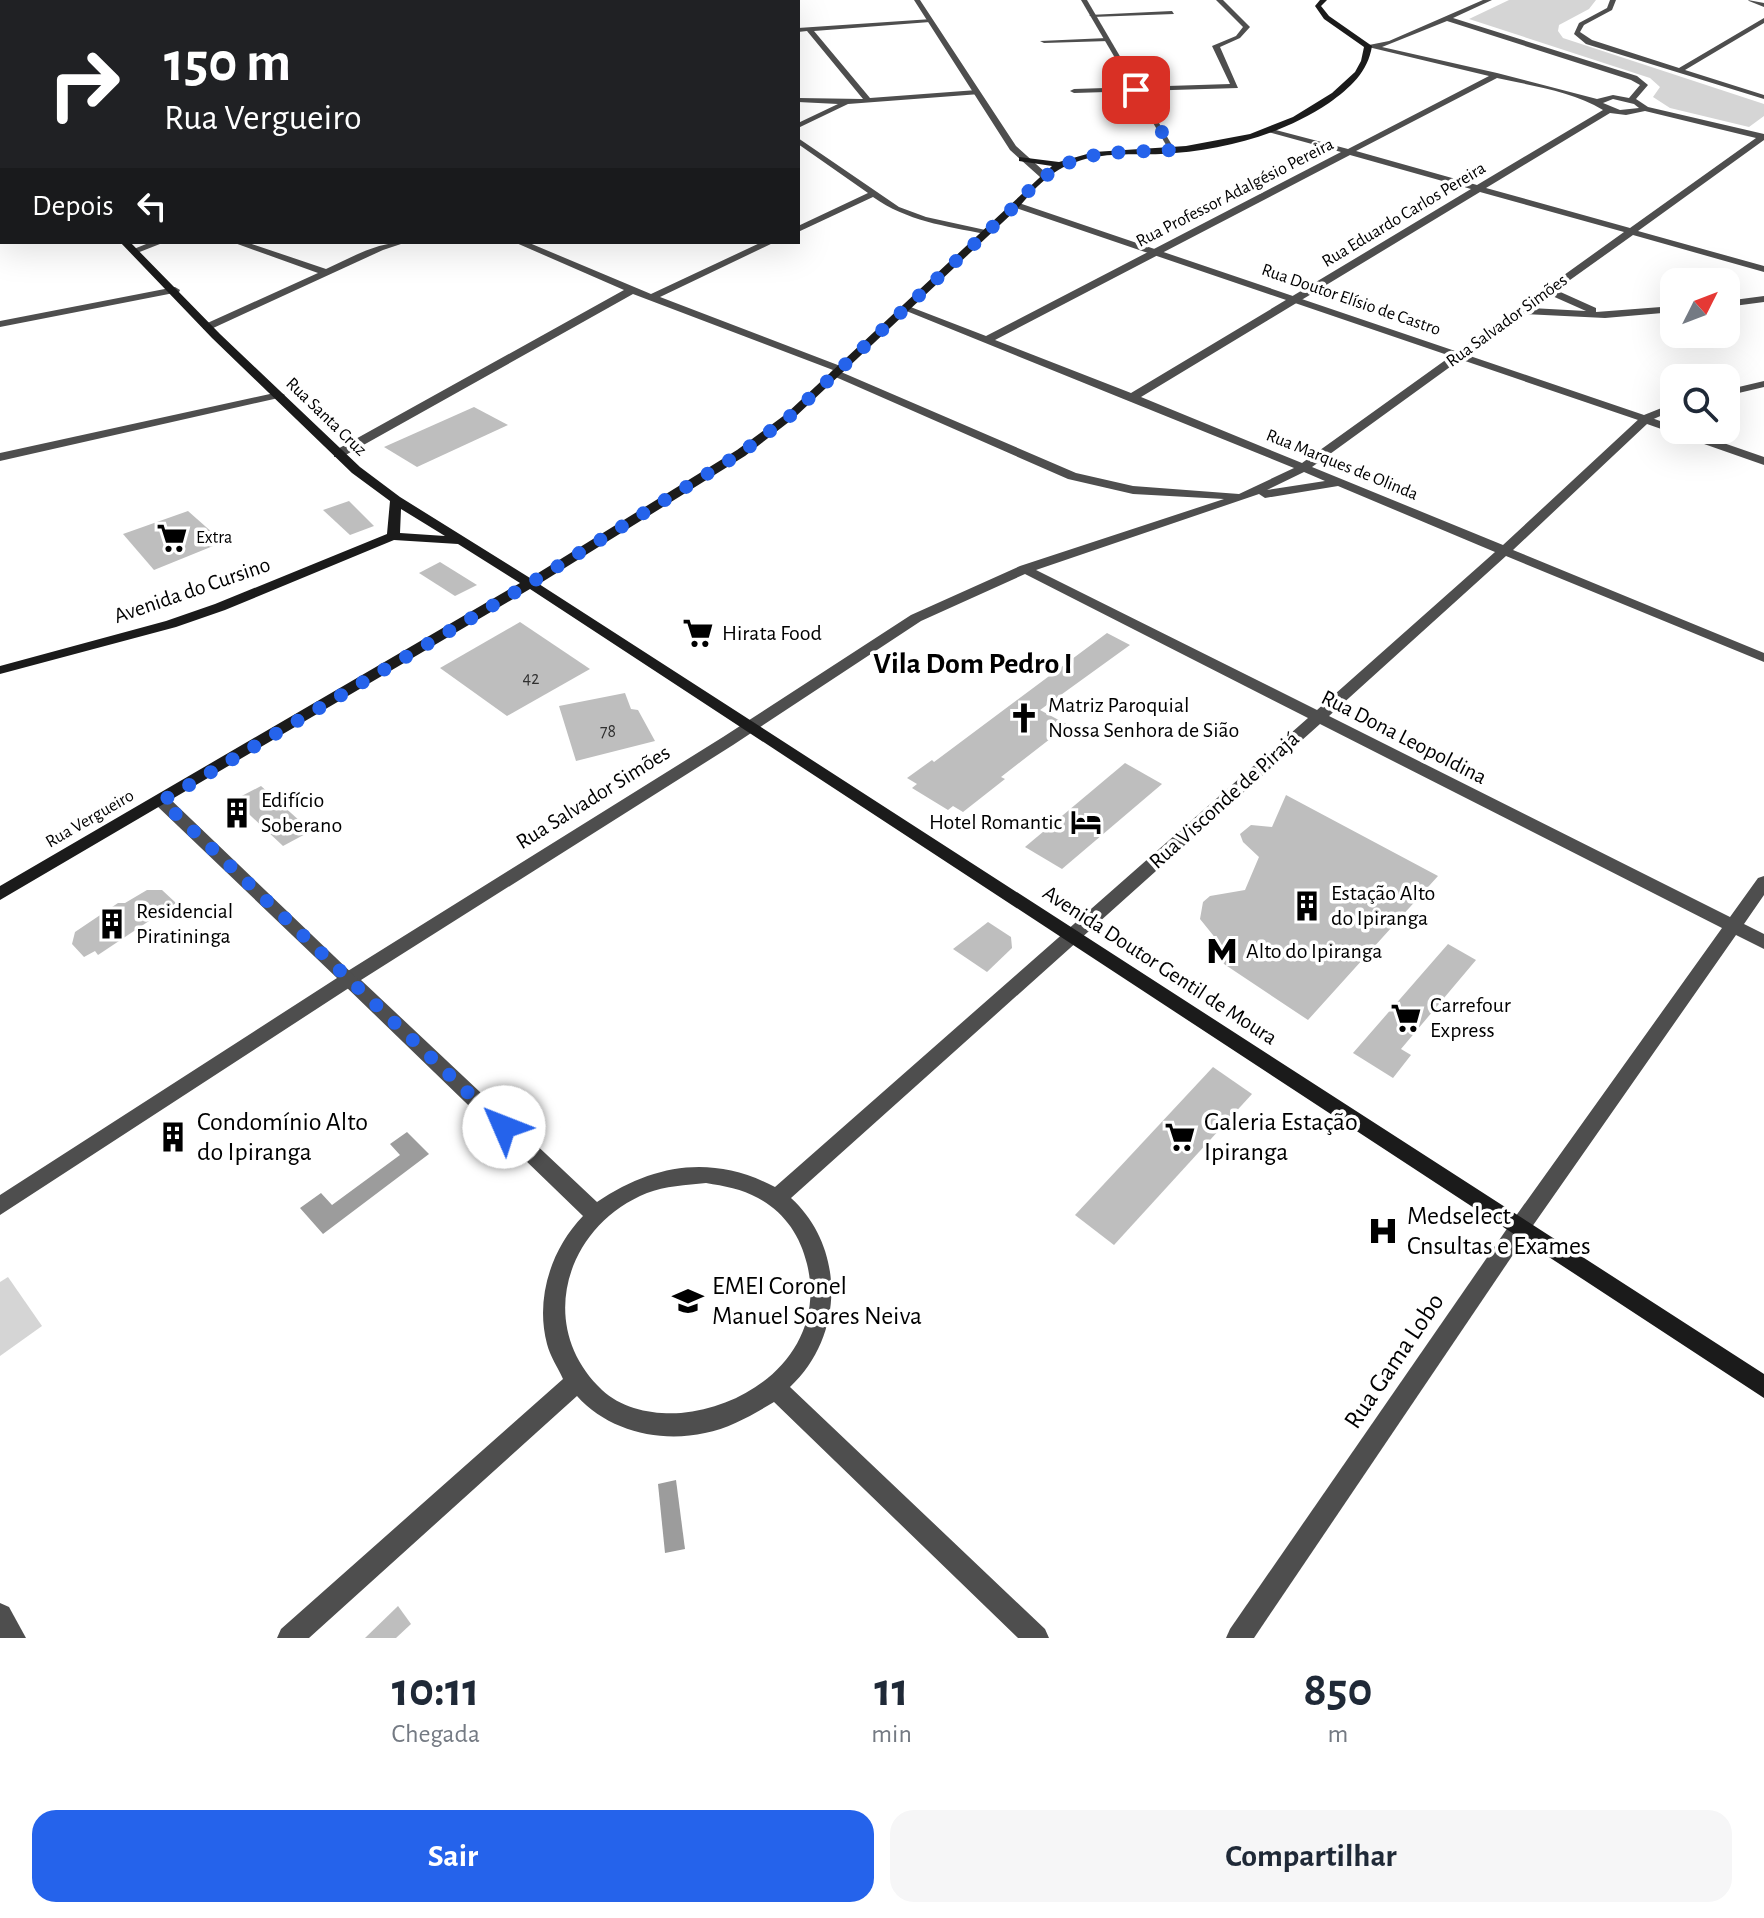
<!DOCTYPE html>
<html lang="pt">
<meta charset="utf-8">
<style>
:root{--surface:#fff;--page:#f6f6f7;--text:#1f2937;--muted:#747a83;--accent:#2563eb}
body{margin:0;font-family:"Alegreya Sans",sans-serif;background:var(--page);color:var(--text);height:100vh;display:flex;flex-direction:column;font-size:30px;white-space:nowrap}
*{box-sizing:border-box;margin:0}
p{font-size:26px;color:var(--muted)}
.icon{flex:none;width:44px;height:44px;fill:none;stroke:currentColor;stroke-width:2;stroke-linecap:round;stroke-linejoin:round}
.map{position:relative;height:1638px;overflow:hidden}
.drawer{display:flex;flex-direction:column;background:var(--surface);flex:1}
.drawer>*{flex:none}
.hud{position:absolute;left:0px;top:0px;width:800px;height:244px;box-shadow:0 8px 32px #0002;background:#202124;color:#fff;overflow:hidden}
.needle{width:52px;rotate:48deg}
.fabs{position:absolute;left:1660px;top:268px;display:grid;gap:16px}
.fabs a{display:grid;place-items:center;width:80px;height:80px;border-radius:16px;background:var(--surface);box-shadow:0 8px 32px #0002;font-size:40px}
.pin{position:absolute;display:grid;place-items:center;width:68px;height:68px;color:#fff;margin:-34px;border-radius:16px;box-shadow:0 4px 12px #0006}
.me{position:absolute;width:88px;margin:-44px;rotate:314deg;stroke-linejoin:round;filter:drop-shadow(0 0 6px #0008)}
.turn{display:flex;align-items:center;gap:28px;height:168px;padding:0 32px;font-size:36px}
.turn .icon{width:104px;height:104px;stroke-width:2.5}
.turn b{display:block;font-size:56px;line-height:68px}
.then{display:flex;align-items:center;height:76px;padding:0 32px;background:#0003;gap:16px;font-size:30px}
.eta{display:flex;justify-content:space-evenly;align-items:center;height:136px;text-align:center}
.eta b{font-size:48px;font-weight:700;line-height:56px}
.cta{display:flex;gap:16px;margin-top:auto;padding:16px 32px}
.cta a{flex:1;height:92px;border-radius:24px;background:var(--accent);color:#fff;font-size:32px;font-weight:700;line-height:92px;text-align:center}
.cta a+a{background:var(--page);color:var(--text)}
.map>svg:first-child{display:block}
.green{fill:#d5d5d5}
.water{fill:#9c9c9c}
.building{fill:#bebebe}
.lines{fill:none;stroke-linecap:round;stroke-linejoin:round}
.minor{fill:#4e4e4e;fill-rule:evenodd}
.tertiary{fill:#4e4e4e;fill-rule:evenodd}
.secondary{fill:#1b1b1b;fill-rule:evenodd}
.route{stroke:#2563eb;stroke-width:14;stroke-dasharray:0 25.2}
.labels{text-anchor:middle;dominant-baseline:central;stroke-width:7;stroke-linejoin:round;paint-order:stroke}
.far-street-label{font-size:18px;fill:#000;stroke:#fff}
.far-poi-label{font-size:18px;fill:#000;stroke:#fff;text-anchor:start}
.number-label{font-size:18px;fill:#303030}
.street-label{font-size:22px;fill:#000;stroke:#fff}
.poi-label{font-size:22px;fill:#000;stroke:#fff;text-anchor:start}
.near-poi-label{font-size:26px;fill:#000;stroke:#fff;text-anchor:start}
.near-street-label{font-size:26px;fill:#000;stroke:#fff}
.district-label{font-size:30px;font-weight:bold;fill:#000;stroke:#fff}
</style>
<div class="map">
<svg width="1764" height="1638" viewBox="0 0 1764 1638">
<rect width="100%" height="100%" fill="#fff"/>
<g class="green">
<polygon points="1509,0 1596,0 1589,9 1559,25 1558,31 1563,38 1764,104 1764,116 1749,127 1670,108 1653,97 1660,87 1650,78 1469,19"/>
<polygon points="8,1277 42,1326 0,1356 0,1282"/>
</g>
<g class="water">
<polygon points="407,1132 429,1154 323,1234 300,1208 321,1193 332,1205 400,1155 390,1144"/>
<polygon points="676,1480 685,1549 665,1553 658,1484"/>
</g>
<g class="building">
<polygon points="474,407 508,425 417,467 384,447"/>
<polygon points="349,501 374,526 350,535 323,510"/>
<polygon points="188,511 223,542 154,570 123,534"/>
<polygon points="440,562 477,585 455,596 419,573"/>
<polygon points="520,622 590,669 507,716 440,668"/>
<polygon points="1107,633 1130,645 1040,710 1068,725 1001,777 1005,779 963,812 953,806 948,810 912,788 917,784 907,778 932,760 934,762"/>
<polygon points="625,693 631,709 638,710 655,741 576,761 559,706"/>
<polygon points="1125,763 1162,784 1062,869 1025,847"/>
<polygon points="261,786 311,831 283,846 234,800"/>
<polygon points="1286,795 1438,876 1308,1020 1215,958 1221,945 1200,919 1203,902 1210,896 1245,890 1259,857 1243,842 1240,834 1251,825 1272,827"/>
<polygon points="147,890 162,890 176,903 98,955 95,951 84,957 72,944 75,932 118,903 125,903"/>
<polygon points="988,922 1011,937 1012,948 987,972 953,949"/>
<polygon points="1448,944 1476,960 1401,1049 1411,1055 1393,1078 1353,1053"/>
<polygon points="1213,1067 1252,1094 1114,1245 1075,1215"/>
<polygon points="398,1606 411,1624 396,1638 365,1638"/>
</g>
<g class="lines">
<g class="minor">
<polygon points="478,0 484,0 485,2 479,2"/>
<polygon points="598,0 604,0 605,2 599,2"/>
<polygon points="782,0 789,0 790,2 783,2"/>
<polygon points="1216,0 1223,0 1250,27 1240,38 1220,47 1238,88 1074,93 1070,91 1074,89 1230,84 1212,46 1236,36 1243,27"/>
<path d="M1483,0h9l-39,18 184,58 11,9 -12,14 12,8 116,27v6l-126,91 126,35v6l-131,-37 -77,55 40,18v4l78,-6v6l-69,6 -82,-4 -211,153 191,78 138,-128h8l25,9v4h12l78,27v8l-117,-41 -134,126 251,103v9l-258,-106 -177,160 401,201 28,-39 6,-2v19l-20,29 20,10v15l-28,-14 -209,299 -7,2 -7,-2 -3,-7 3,-7 209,-292 -402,-204 -529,474c55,50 53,139 -1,189l255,242 4,9h-31l-244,-236c-22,13 -44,26 -69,31 -45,10 -97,-2 -128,-37l-268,242h-32l4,-9 282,-250c-5,-11 -13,-23 -16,-35 -12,-45 4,-95 36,-128l-240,-232 -3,-5 3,-5 380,-237 188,-122 109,-49 204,-67 -91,-5 -65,-15 -237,-104 -1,-2 3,-3 -200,-76 -291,163h-8v-6l290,-161 -110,-48h13l124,52 111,-52h13l-115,55 183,70 1,2 -3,3 235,101 57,13 106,8 55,-26 -395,-160 9,-2 78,30 355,-184 -73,-20v-4l80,21 141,-73 -125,-30 25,-5zM1447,21l184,59 9,5 -11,13 -16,-3 -16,4 -100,-26 -115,-26zM1497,78c35,8 75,13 106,32l-126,75 -121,-34zM1613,99l21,5 5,4 -19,2 -17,-7zM1645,111l111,27 -126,90 -144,-40 124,-75 16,2zM1350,155l121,34 -340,204 -136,-53zM1480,192l144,40 -322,231 -161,-66zM1550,295l36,16 -55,-3zM1304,472l21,9 -58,9zM1338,486l157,66 -178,158 -281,-140 223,-76 6,4zM1025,574l283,144 -533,469c-63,-33 -121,-23 -178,15l-236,-222 372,-235 188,-124zM706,1183c18,3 36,6 52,15 26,14 42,37 49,66 20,82 -50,142 -126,149 -27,2 -59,-4 -79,-23 -67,-63 -37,-164 45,-197 18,-7 39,-8 59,-10z"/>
<polygon points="1610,0 1616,0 1612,10 1584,25 1580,32 1592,40 1679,68 1764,18 1764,23 1685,70 1764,95 1764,99 1586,44 1574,34 1579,23 1607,8"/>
<polygon points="1748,0 1764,3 1764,7 1749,1"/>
<polygon points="0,10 2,10 0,15"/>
<polygon points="1172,11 1174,14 1092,17 1089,15"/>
<polygon points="932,19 930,22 814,31 870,98 977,90 980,94 848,104 798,128 798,123 838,104 798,102 798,98 863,99 807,31 798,32 798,28"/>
<polygon points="0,34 2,34 0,39"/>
<polygon points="1107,38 1109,41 1044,43 1040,41"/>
<path d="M798,138l101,69 27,10 64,14 -5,3c-40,-8 -78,-13 -112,-37l-75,35v-6l70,-33 -70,-49z"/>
<rect x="0" y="174" width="2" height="6"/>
<polygon points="2,217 2,223 0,224 0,218"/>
<polygon points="151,242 165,242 137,253 129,251"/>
<path d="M232,242h14l80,27c26,-12 51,-27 81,-27l-24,8 -172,79h-8v-4l115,-52z"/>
<polygon points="175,287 180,290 179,292 0,327 0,321"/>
<polygon points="1764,296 1764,302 1726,307 1726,301"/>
<polygon points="279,392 285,395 283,397 0,461 0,453"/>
</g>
<g class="tertiary">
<polygon points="914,0 920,0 1016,146 1046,173 1046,177 1040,177 1010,150"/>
<polygon points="1081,0 1087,0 1176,152 1169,150"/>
<polygon points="1016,202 1644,415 1674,403 1674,410 1649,421 1641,421 1013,207 1013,203"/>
<polygon points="1764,381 1764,387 1726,396 1726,390"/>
<polygon points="162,796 168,797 358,979 355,984 0,1215 0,1195 337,978 156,805 154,801"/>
<polygon points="1520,1218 1527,1220 1530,1227 1527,1234 1254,1638 1226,1638 1230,1629 1513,1220"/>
<polygon points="0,1603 9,1607 26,1638 0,1638"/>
</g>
<path class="secondary" d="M1320,0h7l-6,6 8,10 43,30c-4,26 -22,42 -43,57 -49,33 -110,48 -168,51 -29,1 -58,-2 -85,8 -25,8 -41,26 -57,45l-225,211 -49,38 -206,128 1225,790v24l-1234,-809 -530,311v-14l520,-303 -62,-39 -64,-4 -169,70 -49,17 -176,47v-8l166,-45 49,-17 172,-70 3,-33 -38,-28 -140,-135 -92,-96h10l90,92 140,133 40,30 130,81 207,-128 49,-36 266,-248 -33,-5v-4l40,5 35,-10 92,-6 64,-12 43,-17 39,-24 23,-21 6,-11 3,-14 -40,-28 -9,-13zM401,509l44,27 -45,-3z"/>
</g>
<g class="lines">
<path class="route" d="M504,1127l-342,-326 367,-217 212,-131 49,-37 226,-211c49,-59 87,-51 157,-55l-37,-60"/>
</g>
<defs>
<g id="supermarket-bare" transform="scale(2.4)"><path d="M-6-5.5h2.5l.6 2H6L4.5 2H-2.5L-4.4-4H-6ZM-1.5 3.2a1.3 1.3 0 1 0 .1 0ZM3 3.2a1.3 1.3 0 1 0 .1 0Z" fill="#000" stroke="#fff" stroke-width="2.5" paint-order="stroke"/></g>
<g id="church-bare" transform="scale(2.4)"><path d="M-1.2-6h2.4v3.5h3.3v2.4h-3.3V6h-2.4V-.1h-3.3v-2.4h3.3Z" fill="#000" stroke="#fff" stroke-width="2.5" paint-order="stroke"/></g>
<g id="building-bare" transform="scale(2.4)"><path d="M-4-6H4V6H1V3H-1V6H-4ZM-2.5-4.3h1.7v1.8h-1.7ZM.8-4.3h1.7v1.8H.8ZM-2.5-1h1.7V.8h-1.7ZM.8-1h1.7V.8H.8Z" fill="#000" stroke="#fff" stroke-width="2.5" paint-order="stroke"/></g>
<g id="hotel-bare" transform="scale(2.4)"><path d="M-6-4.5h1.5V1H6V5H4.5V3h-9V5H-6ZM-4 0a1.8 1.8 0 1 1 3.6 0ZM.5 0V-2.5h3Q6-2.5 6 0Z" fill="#000" stroke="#fff" stroke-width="2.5" paint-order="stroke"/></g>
<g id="metro-bare" transform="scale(2.4)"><path d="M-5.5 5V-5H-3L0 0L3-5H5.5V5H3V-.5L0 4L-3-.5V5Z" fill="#000" stroke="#fff" stroke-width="2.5" paint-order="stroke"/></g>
<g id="hospital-bare" transform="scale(2.4)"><path d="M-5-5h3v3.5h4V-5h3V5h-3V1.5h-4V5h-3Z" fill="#000" stroke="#fff" stroke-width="2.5" paint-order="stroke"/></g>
<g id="school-bare" transform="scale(2.4)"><path d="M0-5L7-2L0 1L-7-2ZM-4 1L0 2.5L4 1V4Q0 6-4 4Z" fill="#000" stroke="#fff" stroke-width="2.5" paint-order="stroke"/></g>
</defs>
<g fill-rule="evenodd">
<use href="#supermarket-bare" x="172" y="538"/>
<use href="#supermarket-bare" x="698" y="633"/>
<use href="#church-bare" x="1024" y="718"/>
<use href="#building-bare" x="237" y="813"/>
<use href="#hotel-bare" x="1086" y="822"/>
<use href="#building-bare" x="1307" y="906"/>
<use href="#building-bare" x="112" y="924"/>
<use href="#metro-bare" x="1222" y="951"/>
<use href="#supermarket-bare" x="1406" y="1018"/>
<use href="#building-bare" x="173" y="1137"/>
<use href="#supermarket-bare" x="1180" y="1137"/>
<use href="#hospital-bare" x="1383" y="1231"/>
<use href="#school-bare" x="688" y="1301"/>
</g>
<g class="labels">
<g class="far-street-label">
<text transform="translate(1235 193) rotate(-27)">Rua Professor Adalgésio Pereira</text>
<text transform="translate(1404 215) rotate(-31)">Rua Eduardo Carlos Pereira</text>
<text transform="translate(1351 300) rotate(19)">Rua Doutor Elísio de Castro</text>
<text transform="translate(1507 321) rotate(-36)">Rua Salvador Simões</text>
<text transform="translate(326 417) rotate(44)">Rua Santa Cruz</text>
<text transform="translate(1342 465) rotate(22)">Rua Marques de Olinda</text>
<text transform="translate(90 819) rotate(-30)">Rua Vergueiro</text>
</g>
<g class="far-poi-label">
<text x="196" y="538">Extra</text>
</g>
<g class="number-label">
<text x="531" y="679">42</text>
<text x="608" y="732">78</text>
</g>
<g class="street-label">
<text transform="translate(192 590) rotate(-19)">Avenida do Cursino</text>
<text transform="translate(1404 737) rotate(27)">Rua Dona Leopoldina</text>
<text transform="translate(593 797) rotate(-32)">Rua Salvador Simões</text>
<text transform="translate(1224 800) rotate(-42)">Rua Visconde de Pirajá</text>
<text transform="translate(1160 965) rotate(33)">Avenida Doutor Gentil de Moura</text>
</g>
<g class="poi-label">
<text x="722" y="633">Hirata Food</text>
<text x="1048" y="705">Matriz Paroquial<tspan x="1048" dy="25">Nossa Senhora de Sião</tspan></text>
<text x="261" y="800">Edifício<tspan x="261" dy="25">Soberano</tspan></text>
<text x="1062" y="822" text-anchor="end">Hotel Romantic</text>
<text x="1331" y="893">Estação Alto<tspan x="1331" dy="25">do Ipiranga</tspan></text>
<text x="136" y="911">Residencial<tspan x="136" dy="25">Piratininga</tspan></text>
<text x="1246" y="951">Alto do Ipiranga</text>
<text x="1430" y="1005">Carrefour<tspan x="1430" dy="25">Express</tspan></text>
</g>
<g class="near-poi-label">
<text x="197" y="1122">Condomínio Alto<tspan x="197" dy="30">do Ipiranga</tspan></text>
<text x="1204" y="1122">Galeria Estação<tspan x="1204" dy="30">Ipiranga</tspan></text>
<text x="1407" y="1216">Medselect<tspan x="1407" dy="30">Cnsultas e Exames</tspan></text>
<text x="712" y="1286">EMEI Coronel<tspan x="712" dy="30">Manuel Soares Neiva</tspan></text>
</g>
<g class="near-street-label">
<text transform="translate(1394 1361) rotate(-56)">Rua Gama Lobo</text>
</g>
<g class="district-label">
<text x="973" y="664">Vila Dom Pedro I</text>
</g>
</g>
</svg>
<div class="fabs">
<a><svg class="needle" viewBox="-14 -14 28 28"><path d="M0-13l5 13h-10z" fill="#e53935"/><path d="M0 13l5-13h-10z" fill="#747a83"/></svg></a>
<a><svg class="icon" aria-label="search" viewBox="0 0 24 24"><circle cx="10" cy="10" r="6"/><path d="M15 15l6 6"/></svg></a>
</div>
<div class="pin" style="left:1136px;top:90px;background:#d93025"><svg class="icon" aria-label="arrive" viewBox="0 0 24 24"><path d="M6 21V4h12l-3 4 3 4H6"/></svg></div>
<svg class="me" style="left:504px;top:1127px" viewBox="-20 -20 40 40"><circle r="19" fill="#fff"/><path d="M0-13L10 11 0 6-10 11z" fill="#2563eb"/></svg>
<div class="hud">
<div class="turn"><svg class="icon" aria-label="right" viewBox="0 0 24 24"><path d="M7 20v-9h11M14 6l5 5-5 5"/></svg><div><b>150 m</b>Rua Vergueiro</div></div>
<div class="then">Depois<svg class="icon" aria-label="left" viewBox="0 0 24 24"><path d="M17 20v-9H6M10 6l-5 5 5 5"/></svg></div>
</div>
</div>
<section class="drawer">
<div class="eta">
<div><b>10:11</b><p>Chegada</p></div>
<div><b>11</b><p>min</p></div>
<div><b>850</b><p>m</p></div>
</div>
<div class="cta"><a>Sair</a><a>Compartilhar</a></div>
</section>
